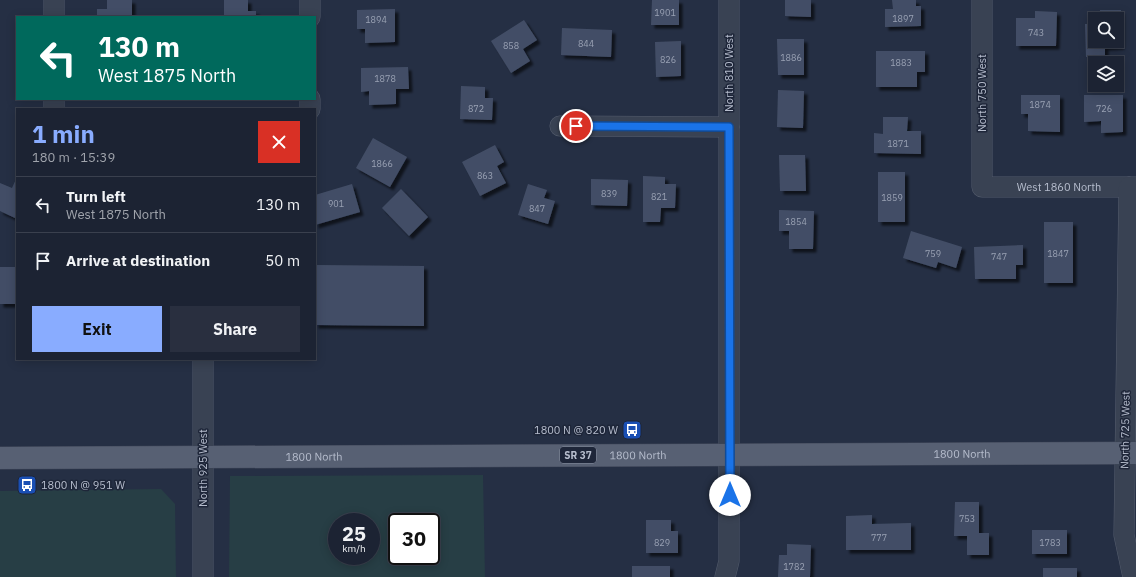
<!DOCTYPE html>
<meta charset="utf-8">
<style>
:root{--surface:#1c2333;--page:#292f3f;--text:#f1f3f6;--muted:#a0a4ac;--line:#3a404e;--accent:#89acff}
body{margin:0;font-family:"IBM Plex Sans",sans-serif;background:var(--page);color:var(--text);height:100vh;display:flex;flex-direction:column;font-size:15px;white-space:nowrap}
*{box-sizing:border-box;margin:0}
p{font-size:13px;color:var(--muted)}
.icon{flex:none;width:22px;height:22px;fill:none;stroke:currentColor;stroke-width:2;stroke-linecap:round;stroke-linejoin:round}
.map{position:relative;flex:1;overflow:hidden}
.side{position:absolute;left:16px;top:108px;width:300px;height:252px;display:flex;flex-direction:column;background:var(--surface);border-radius:0px;box-shadow:0 2px 10px #0003,0 0 0 1px var(--line)}
.side>*{flex:none}
.top-card{position:absolute;left:16px;top:16px;width:300px;height:84px;border-radius:0px;box-shadow:0 2px 10px #0003,0 0 0 1px var(--line);background:#00695c;color:#fff;overflow:hidden}
.buttons{position:absolute;left:1088px;top:12px;display:grid;gap:8px}
.buttons a{display:grid;place-items:center;width:36px;height:36px;border-radius:0px;background:var(--surface);box-shadow:0 2px 10px #0003,0 0 0 1px var(--line);font-size:20px}
.speed{position:absolute;left:328px;top:513px;display:flex;gap:8px;font-size:20px;font-weight:700;text-align:center}
.speed>*{display:grid;place-content:center;width:52px;height:52px;border-radius:50%;background:var(--surface);box-shadow:0 2px 10px #0003,0 0 0 1px var(--line);line-height:1}
.speed small{font-size:10px;font-weight:400}
.speed .limit{border:2px solid #111;border-radius:6px;background:#fff;color:#111}
.pin{position:absolute;display:grid;place-items:center;width:34px;height:34px;color:#fff;margin:-17px;border:2px solid #fff;border-radius:50%;box-shadow:0 1px 4px #0007}
.me{position:absolute;width:44px;margin:-22px;rotate:0deg;stroke-linejoin:round;filter:drop-shadow(0 0 3px #0008)}
.turn{display:flex;align-items:center;gap:14px;height:84px;padding:0 16px;font-size:18px}
.turn .icon{width:52px;height:52px;stroke-width:2.5}
.turn b{display:block;font-size:28px;line-height:34px}
.round{display:grid;place-items:center;flex:none;width:42px;height:42px;border-radius:0px;background:var(--page)}
.overview{display:flex;align-items:center;justify-content:space-between;height:68px;padding:0 16px}
h1{font-size:24px;font-weight:700;line-height:30px;color:var(--accent)}
.action{display:flex;gap:8px;margin-top:auto;padding:8px 16px}
.action a{flex:1;height:46px;border-radius:0px;background:var(--accent);color:#111;font-size:16px;font-weight:700;line-height:46px;text-align:center}
.action a+a{background:var(--page);color:var(--text)}
ul{padding:0;list-style:none}
li{display:flex;align-items:center;gap:12px;height:56px;padding:0 16px;border-top:1px solid var(--line)}
li div{flex:1}
li b{display:block;font-size:15px}
li em{font-style:normal}
.map>svg:first-child{display:block}
.green{fill:#273e45;fill-rule:evenodd}
.building{fill:#434e66;filter:url(#shadow)}
.lines{fill:none;stroke-linecap:round;stroke-linejoin:round}
.minor-casing{stroke:#545c6d;stroke-width:21}
.major-casing{stroke:#434a5c;stroke-width:23}
.minor{stroke:#394253;stroke-width:20}
.major{stroke:#576073;stroke-width:22}
.route-casing{stroke:#114b97;stroke-width:10}
.route{stroke:#1a73e8;stroke-width:7}
.labels{text-anchor:middle;dominant-baseline:central;stroke-width:3;stroke-linejoin:round;paint-order:stroke}
.number-label{font-size:9px;fill:#99a1b3}
.shield{fill:#1e2639;stroke:#8890a1;stroke-width:1}
.shield-label{font-size:10px;font-weight:bold;fill:#b6bdcd}
.street-label{font-size:11px;fill:#b6bdcd;stroke:#1e2639}
.poi-label{font-size:11px;fill:#b6bdcd;stroke:#1e2639;text-anchor:end}
</style>
<div class="map">
<svg width="1136" height="577" viewBox="0 0 1136 577">
<defs>
<filter id="shadow"><feDropShadow dx="3.5" dy="3.5" stdDeviation="1" flood-color="#0009"/></filter>
</defs>
<rect width="100%" height="100%" fill="#252f44"/>
<g class="green">
<path d="M483,475l2,102h-256l1,-101zM337,522h34v34h-34zM397,522h34v34h-34z"/>
<polygon points="161,489 175,504 176,577 0,577 0,491"/>
</g>
<g class="building">
<polygon points="107,0 132,0 132,17 97,17 97,9 107,9"/>
<polygon points="224,0 248,0 248,11 256,11 256,17 224,17"/>
<polygon points="652,0 679,0 679,25 651,25"/>
<polygon points="785,0 811,0 811,17 785,16"/>
<polygon points="892,0 916,0 916,6 921,6 921,26 885,27 885,9 893,9"/>
<polygon points="395,9 395,42 365,43 365,29 357,29 357,10"/>
<polygon points="1100,10 1121,10 1121,46 1105,47 1105,56 1086,57 1085,24 1095,24 1095,41 1117,41 1117,19 1100,19"/>
<polygon points="1035,11 1057,12 1056,46 1016,46 1016,18 1035,18"/>
<polygon points="524,20 537,40 523,49 530,61 511,73 491,41"/>
<polygon points="562,28 612,30 611,57 561,55"/>
<polygon points="777,39 804,39 804,75 778,75"/>
<polygon points="681,41 681,76 656,77 655,42"/>
<polygon points="876,51 925,51 925,72 917,72 917,87 876,87"/>
<polygon points="408,67 409,89 396,89 396,104 369,105 369,91 361,92 361,68"/>
<polygon points="461,86 485,87 485,98 493,98 492,120 460,119"/>
<polygon points="778,90 804,91 803,128 777,127"/>
<polygon points="1021,95 1060,95 1060,132 1028,131 1028,114 1021,114"/>
<polygon points="1084,95 1123,95 1123,132 1101,133 1101,121 1084,122"/>
<polygon points="883,117 908,117 907,131 921,131 921,154 874,153 874,133 883,134"/>
<polygon points="373,138 407,157 390,187 356,168"/>
<polygon points="495,145 504,162 497,166 506,183 480,196 462,162"/>
<polygon points="779,155 805,155 806,191 780,191"/>
<rect x="878" y="172" width="27" height="50"/>
<polygon points="643,176 665,177 665,184 676,184 675,208 661,208 660,222 643,222"/>
<polygon points="17,177 17,219 0,211 0,183 12,188"/>
<polygon points="591,179 628,180 627,206 591,205"/>
<polygon points="352,184 360,212 315,225 315,195"/>
<polygon points="528,184 547,190 544,198 555,201 548,224 518,215"/>
<polygon points="401,189 428,217 409,236 382,208"/>
<polygon points="779,210 814,211 813,249 789,249 789,231 779,231"/>
<rect x="1044" y="222" width="29" height="61"/>
<polygon points="911,231 962,247 956,268 938,262 936,268 903,258"/>
<polygon points="1023,245 1023,265 1016,265 1016,279 975,279 974,247"/>
<polygon points="315,265 424,266 424,326 315,325"/>
<rect x="0" y="267" width="17" height="37"/>
<polygon points="955,502 979,502 979,533 989,533 989,555 967,555 967,536 954,536"/>
<polygon points="872,515 872,524 911,523 911,550 846,550 846,516"/>
<polygon points="646,520 671,520 671,531 678,531 678,553 646,553"/>
<rect x="1032" y="530" width="35" height="24"/>
<polygon points="787,544 811,545 810,577 778,577 779,555 787,555"/>
<rect x="632" y="566" width="38" height="11"/>
<rect x="1043" y="568" width="34" height="9"/>
</g>
<g class="lines">
<g class="minor-casing">
<g id="minor">
<polyline points="54,0 54,17"/>
<path id="s1" d="M982,0v187h154"/>
<polyline points="310,17 310,0"/>
<polyline points="54,99 54,109"/>
<polyline points="310,109 310,99"/>
<polyline points="560,126 729,127"/>
<polyline points="1129,187 1124,535 1133,577"/>
<polyline points="203,577 203,359"/>
<polyline points="725,577 729,561 729,0"/>
</g>
</g>
<g class="major-casing">
<g id="major">
<path id="s2" d="M0,458l1136,-5"/>
</g>
</g>
<use href="#minor" class="minor"/>
<use href="#major" class="major"/>
</g>
<g class="lines">
<g class="route-casing">
<polyline id="route" points="576,126 729,127 730,495"/>
</g>
<use href="#route" class="route"/>
</g>
<defs>
<g id="bus-square" transform="scale(1)"><rect x="-9" y="-9" width="18" height="18" rx="4" fill="#1a4fb4" stroke="#1e2639"/><path d="M-5-6H5V4H4V6H2V4H-2V6H-4V4H-5ZM-3.5-4V0h7V-4ZM-3.5 1.2v1.5H-2V1.2ZM2 1.2v1.5H3.5V1.2Z" fill="#fff"/></g>
</defs>
<g fill-rule="evenodd">
<use href="#bus-square" x="632" y="430"/>
<use href="#bus-square" x="27" y="485"/>
</g>
<g class="labels">
<g class="number-label">
<text x="665" y="12">1901</text>
<text x="903" y="18">1897</text>
<text x="376" y="19">1894</text>
<text x="1036" y="32">743</text>
<text x="586" y="43">844</text>
<text x="511" y="45">858</text>
<text x="791" y="57">1886</text>
<text x="668" y="59">826</text>
<text x="901" y="62">1883</text>
<text x="385" y="78">1878</text>
<text x="1040" y="104">1874</text>
<text x="476" y="108">872</text>
<text x="1104" y="108">726</text>
<text x="898" y="143">1871</text>
<text x="382" y="163">1866</text>
<text x="485" y="175">863</text>
<text x="609" y="193">839</text>
<text x="659" y="196">821</text>
<text x="892" y="197">1859</text>
<text x="336" y="203">901</text>
<text x="537" y="208">847</text>
<text x="796" y="221">1854</text>
<text x="933" y="253">759</text>
<text x="1058" y="253">1847</text>
<text x="999" y="256">747</text>
<text x="967" y="518">753</text>
<text x="879" y="537">777</text>
<text x="662" y="542">829</text>
<text x="1050" y="542">1783</text>
<text x="794" y="566">1782</text>
</g>
<rect class="shield" x="560" y="447" width="36" height="16" rx="3"/>
<g class="shield-label">
<text x="578" y="455">SR 37</text>
</g>
<g class="street-label">
<text transform="translate(729 73) rotate(-90)">North 810 West</text>
<text transform="translate(982 93) rotate(-90)">North 750 West</text>
<text stroke="none"><textPath href="#s1" startOffset="264">West 1860 North</textPath></text>
<text transform="translate(1125 430) rotate(-89)">North 725 West</text>
<text stroke="none"><textPath href="#s2" startOffset="962">1800 North</textPath></text>
<text stroke="none"><textPath href="#s2" startOffset="638">1800 North</textPath></text>
<text stroke="none"><textPath href="#s2" startOffset="314">1800 North</textPath></text>
<text transform="translate(203 468) rotate(-90)">North 925 West</text>
</g>
<g class="poi-label">
<text x="618" y="430">1800 N @ 820 W</text>
<text x="41" y="485" text-anchor="start">1800 N @ 951 W</text>
</g>
</g>
</svg>
<div class="buttons">
<a><svg class="icon" aria-label="search" viewBox="0 0 24 24"><circle cx="10" cy="10" r="6"/><path d="M15 15l6 6"/></svg></a>
<a><svg class="icon" aria-label="layers" viewBox="0 0 24 24"><path d="M12 4l9 5-9 5-9-5zM3 14l9 5 9-5"/></svg></a>
</div>
<div class="speed"><div>25<small>km/h</small></div><div class="limit">30</div></div>
<div class="pin" style="left:576px;top:126px;background:#d93025"><svg class="icon" aria-label="arrive" viewBox="0 0 24 24"><path d="M6 21V4h12l-3 4 3 4H6"/></svg></div>
<svg class="me" style="left:730px;top:495px" viewBox="-20 -20 40 40"><circle r="19" fill="#fff"/><path d="M0-13L10 11 0 6-10 11z" fill="#1a73e8"/></svg>
<div class="top-card">
<div class="turn"><svg class="icon" aria-label="left" viewBox="0 0 24 24"><path d="M17 20v-9H6M10 6l-5 5 5 5"/></svg><div><b>130 m</b>West 1875 North</div></div>
</div>
<section class="side">
<div class="overview"><div><h1>1 min</h1><p>180 m · 15:39</p></div><a class="round" style="background:#d93025;color:#fff"><svg class="icon" aria-label="close" viewBox="0 0 24 24"><path d="M6 6l12 12M18 6L6 18"/></svg></a></div>
<ul>
<li><svg class="icon" aria-label="left" viewBox="0 0 24 24"><path d="M17 20v-9H6M10 6l-5 5 5 5"/></svg><div><b>Turn left</b><p>West 1875 North</p></div><em>130 m</em></li>
<li><svg class="icon" aria-label="arrive" viewBox="0 0 24 24"><path d="M6 21V4h12l-3 4 3 4H6"/></svg><div><b>Arrive at destination</b></div><em>50 m</em></li>
</ul>
<div class="action"><a>Exit</a><a>Share</a></div>
</section>
</div>
